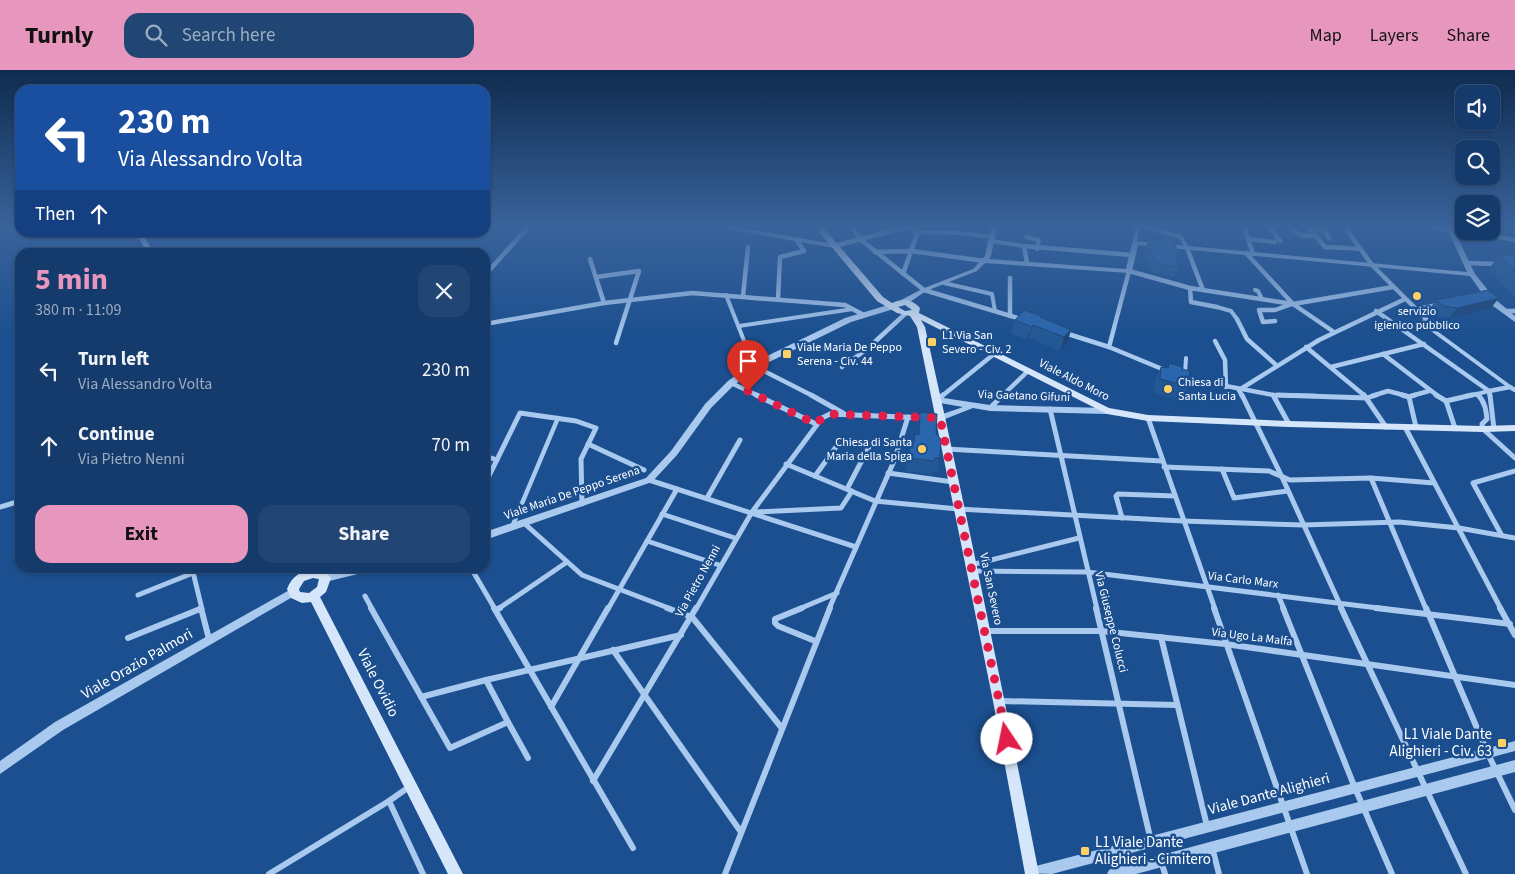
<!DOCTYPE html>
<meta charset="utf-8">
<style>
:root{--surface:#143b6b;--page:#214673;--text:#f1f3f6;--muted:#9dadc1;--line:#33557e;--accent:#e797bd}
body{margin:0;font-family:"Source Sans 3",sans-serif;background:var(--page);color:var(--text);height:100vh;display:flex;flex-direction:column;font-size:19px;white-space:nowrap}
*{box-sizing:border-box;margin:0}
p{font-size:16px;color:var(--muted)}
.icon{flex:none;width:28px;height:28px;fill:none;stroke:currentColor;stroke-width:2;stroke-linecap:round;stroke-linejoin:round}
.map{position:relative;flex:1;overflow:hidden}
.drawer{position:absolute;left:15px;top:178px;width:475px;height:325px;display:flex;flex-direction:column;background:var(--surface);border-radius:15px;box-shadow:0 1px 4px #0004,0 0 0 1px var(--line)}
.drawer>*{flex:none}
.hud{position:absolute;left:15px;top:15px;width:475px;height:152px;border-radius:15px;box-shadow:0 1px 4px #0004,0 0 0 1px var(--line);background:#1a4fa0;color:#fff;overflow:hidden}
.tools{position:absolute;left:1455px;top:15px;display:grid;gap:10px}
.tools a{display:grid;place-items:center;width:45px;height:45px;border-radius:10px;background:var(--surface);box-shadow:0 1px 4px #0004,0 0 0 1px var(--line);font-size:25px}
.pin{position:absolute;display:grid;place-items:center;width:42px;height:42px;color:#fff;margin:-51px -21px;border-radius:50% 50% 50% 0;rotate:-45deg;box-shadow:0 0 5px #0007}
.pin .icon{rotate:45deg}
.me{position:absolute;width:55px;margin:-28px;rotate:349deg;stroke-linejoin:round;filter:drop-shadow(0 0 4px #0008)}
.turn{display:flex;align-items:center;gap:18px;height:105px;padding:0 20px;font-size:22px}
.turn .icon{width:65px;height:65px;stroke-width:2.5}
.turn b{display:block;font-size:35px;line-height:42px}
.then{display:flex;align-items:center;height:48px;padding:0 20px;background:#0003;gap:10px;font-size:19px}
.round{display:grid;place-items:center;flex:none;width:52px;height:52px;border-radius:15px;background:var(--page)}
.head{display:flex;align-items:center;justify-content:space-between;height:85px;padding:0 20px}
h1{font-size:30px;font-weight:700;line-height:38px;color:var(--accent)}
.cta{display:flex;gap:10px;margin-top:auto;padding:10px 20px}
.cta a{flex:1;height:58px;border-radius:15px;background:var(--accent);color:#111;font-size:20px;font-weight:700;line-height:58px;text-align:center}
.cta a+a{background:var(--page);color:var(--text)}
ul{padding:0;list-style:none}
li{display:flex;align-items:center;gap:15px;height:75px;padding:0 20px}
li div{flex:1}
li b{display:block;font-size:19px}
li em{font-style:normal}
header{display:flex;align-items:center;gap:30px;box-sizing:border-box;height:70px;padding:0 25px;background:var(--accent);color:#111}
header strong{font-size:24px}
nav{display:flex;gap:28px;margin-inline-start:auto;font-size:18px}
.search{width:350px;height:45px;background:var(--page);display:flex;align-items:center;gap:12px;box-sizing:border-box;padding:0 18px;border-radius:15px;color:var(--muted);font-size:19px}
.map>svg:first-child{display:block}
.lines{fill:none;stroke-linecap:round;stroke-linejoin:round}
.pedestrian-far1{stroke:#a9c9ee;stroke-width:4}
.pedestrian{stroke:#a9c9ee;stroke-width:4.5}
.minor-far2{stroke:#a9c9ee;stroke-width:4.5}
.minor-far1{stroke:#a9c9ee;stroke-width:5}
.minor{stroke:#a9c9ee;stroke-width:6}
.tertiary{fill:#a9c9ee;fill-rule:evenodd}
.secondary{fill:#d6e6fa;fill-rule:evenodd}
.wall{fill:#245895}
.shaded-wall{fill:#1d4779}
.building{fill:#2a66ad;stroke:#1d4779}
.route{stroke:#e11d48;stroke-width:9;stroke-dasharray:0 16.2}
.poi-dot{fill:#ffd166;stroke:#1b4f8f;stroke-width:2}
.labels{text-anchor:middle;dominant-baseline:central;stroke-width:5;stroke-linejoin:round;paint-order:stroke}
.poi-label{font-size:12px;fill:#fff;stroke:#1b4f8f;text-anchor:start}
.street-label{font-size:12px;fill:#fff;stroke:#1b4f8f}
.near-street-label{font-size:15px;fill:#fff;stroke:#1b4f8f}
.near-poi-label{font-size:15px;fill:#fff;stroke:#1b4f8f;text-anchor:end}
</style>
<header>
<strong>Turnly</strong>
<div class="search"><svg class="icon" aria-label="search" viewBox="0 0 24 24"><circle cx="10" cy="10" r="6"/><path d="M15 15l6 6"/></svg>Search here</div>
<nav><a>Map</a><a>Layers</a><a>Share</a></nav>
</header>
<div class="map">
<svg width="1515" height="804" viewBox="0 0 1515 804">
<rect width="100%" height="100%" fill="#1b4f8f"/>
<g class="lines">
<g class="pedestrian-far1">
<polyline points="1142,156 1181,167 1187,178"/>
<polyline points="1450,158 1464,161"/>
<polyline points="1467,161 1515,170"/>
<polyline points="915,162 962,163 992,167"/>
<polyline points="1026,167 1039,170 1037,179"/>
<polyline points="991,171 1024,176"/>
<polyline points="1346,178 1360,179"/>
<polyline points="944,213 992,224 995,241"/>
<polyline points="1255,220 1258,221 1262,229"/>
<polyline points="726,225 754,296"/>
<polyline points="1217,237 1231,241 1237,249"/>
<polyline points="1416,239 1436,235"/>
<polyline points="1426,249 1423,253 1510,317"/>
<polyline points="739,256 853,239"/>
<polyline points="1185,304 1186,288"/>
<polyline points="1477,324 1489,321"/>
</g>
<polyline class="pedestrian" points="512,457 558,348"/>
<g class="minor-far2">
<polyline points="852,156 860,169 924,220 1021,249"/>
<polyline points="1244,156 1253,184"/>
<polyline points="1269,156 1280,171"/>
<polyline points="1287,156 1303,166 1315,165 1325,177 1346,178"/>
<polyline points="1344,156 1372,195 1426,249"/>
<polyline points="1426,156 1451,160"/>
<polyline points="1310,160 1324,161 1329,168"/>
<polyline points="1249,169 1275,172"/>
<polyline points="1135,173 1137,156"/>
<polyline points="834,176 910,156"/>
<polyline points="1187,178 1203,220"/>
<polyline points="875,182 911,181 985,191"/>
<polyline points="1246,183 1293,234 1334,262"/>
<polyline points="590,189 604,233"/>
<polyline points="1027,193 1024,176 1132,185"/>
<polyline points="1466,193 1500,194"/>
<polyline points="903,204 917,164 910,156"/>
<polyline points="485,205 529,156"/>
<polyline points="596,207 639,201 616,273"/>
<polyline points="1010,208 1010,246"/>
<polyline points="1190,218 1191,232 1217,237"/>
<polyline points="743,226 748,177"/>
<polyline points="778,229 780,187 804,181 796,169"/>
<polyline points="1376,241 1489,321 1490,326"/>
<polyline points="1504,241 1515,241"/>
<polyline points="1237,249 1247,269 1275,294"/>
<polyline points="1275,251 1263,252 1259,240 1275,240 1292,234"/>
<polyline points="485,254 604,233 692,223 845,235 862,244"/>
<polyline points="1065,263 1109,277 1167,301"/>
<polyline points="1215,271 1225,290 1226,317"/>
<polyline points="1109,277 1129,201 1190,218 1293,234 1393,217"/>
<polyline points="1306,277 1365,326"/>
<polyline points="1383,284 1438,326"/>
<polyline points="754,296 813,326"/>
<polyline points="842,297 867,279 905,244"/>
<polyline points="1331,297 1424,274"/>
<polyline points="1184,308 1273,325 1316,326"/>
<polyline points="731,313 759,326"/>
<polyline points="1239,320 1242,326"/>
<polyline points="1239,320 1319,270 1405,229"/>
<polyline points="1489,321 1510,317 1515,320"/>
<polyline points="942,326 994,284"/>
<polyline points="1002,326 1028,301"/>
<polyline points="1372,326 1388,321 1407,326"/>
<polyline points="1411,326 1429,321"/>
<polyline points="1467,326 1477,324 1479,326"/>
</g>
<g class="minor-far1">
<polyline points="756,325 816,354"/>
<polyline points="811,325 843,343"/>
<polyline points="1242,325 1282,407 1342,539"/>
<polyline points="1273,325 1289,354"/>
<polyline points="1277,325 1367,328 1376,325"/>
<polyline points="1364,325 1386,357"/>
<polyline points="1402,325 1409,327 1415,325"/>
<polyline points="1436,325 1446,331 1472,325"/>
<path d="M1478,325c7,7 8,15 9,24l-5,5 1,5 32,29"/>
<polyline points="1490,325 1494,359"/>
<polyline points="1409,327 1416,357"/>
<polyline points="937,330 943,325"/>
<polyline points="1446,331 1455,358"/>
<polyline points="990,338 1003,325"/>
<polyline points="1050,339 1097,539"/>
<polyline points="1148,348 1215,539"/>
<polyline points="1405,357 1501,539"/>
<polyline points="588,374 644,400"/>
<polyline points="946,379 1162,391"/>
<polyline points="485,386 497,390"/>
<polyline points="786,394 875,431 958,439 1183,451 1303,455 1399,452 1459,458 1515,468"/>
<polyline points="1164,397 1269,401 1290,410 1371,408 1434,413"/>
<polyline points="1222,399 1234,428 1288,421"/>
<polyline points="888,403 953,412"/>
<polyline points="815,406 841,370 870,375 847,419"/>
<polyline points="1371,408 1426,539"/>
<polyline points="649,410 856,477"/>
<polyline points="485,414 520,343 576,351 596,358 581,389 582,434"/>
<polyline points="707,428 740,370"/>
<polyline points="0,437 20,431"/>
<polyline points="755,442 841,438 852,421"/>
<polyline points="662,444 735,468"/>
<polyline points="1122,448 1116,426 1118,424 1175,426"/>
<polyline points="525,454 582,505 671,539"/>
<polyline points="1501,464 1473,413 1515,401"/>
<polyline points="647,471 719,495"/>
<polyline points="971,495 1079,468"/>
<polyline points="192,498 202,539"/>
<polyline points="471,498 495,539"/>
<polyline points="973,501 1087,502 1386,539"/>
<polyline points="138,525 193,503"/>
<polyline points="1278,525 1284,539"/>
<polyline points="365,526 372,539"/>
<polyline points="498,539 567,492"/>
<polyline points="608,539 677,419"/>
<polyline points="696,539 752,442 822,348 830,344 926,348"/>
<polyline points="799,539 837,523"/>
<polyline points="829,539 894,391 908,347"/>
</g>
<g class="minor">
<polyline points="201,538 209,569"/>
<polyline points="371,538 450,678 508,652 486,610 681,565"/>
<polyline points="494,538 633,778"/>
<polyline points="667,538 692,547 781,657"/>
<polyline points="802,538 775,549 775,553 778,556 815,571"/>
<polyline points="1096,538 1151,771"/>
<polyline points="1214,538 1307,804"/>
<polyline points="1283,538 1355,718 1392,804"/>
<polyline points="1341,538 1466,804"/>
<polyline points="1376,538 1510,554"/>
<polyline points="1426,538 1488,684 1515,740"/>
<polyline points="1500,538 1515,565"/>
<polyline points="496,540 500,538"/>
<polyline points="985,561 1101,561 1225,574 1515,615"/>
<polyline points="1161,567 1207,756"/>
<polyline points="128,568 200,539"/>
<polyline points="613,580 741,762"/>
<polyline points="421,627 486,610"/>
<polyline points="1000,631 1177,635"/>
<polyline points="551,637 608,538"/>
<polyline points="508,652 528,688"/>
<polyline points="593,711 696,538"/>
<polyline points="409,717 389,731 423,804"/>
<polyline points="1212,777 1219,804"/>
<polyline points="1161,791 1165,804"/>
<polyline points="269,804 389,731"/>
<polyline points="725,804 830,538"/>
</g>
<g class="tertiary">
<polygon points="718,156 732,156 834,174 837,176 834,178 721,158"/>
<polygon points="991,156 997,156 991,186 989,189 1126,199 1132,173 1135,171 1467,202 1446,156 1452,156 1475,204 1495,229 1515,246 1515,252 1489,233 1470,206 1138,175 1132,201 1129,203 985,193 977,201 926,221 907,234 901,234 901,230 922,219 973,199 985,186"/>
<polygon points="891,234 897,234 898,236 897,238 851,252 757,298 734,315 711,338 677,385 652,412 485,470 485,462 646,408 671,381 705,334 728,311 751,294 845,248"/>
<polygon points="937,327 990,335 1107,338 1111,341 1107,344 990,341 973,338 940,351 937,350 936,348 937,346 963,337 934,332 933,330 934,328"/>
<polygon points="352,498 371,498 369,501 366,502 325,512 322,511 320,508 322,505 325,504"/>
<polygon points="293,518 296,519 298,522 296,525 63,660 0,704 0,691 55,652"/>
<polygon points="1515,671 1515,681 1052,804 1026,803 1028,799 1032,797"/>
<polygon points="1515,690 1515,702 1136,804 1107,804 1109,800 1113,798"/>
</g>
<g class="secondary">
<path d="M814,156h8l61,71 9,6c11,-5 20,-4 28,5l-1,5 190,95 39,7 141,6 194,5 32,-1v6l-32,1 -194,-5 -141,-6 -41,-7 -186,-94 4,7c41,182 78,364 114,547h-14l-32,-173 -76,-374 -7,-11 -13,-3 -20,-12zM905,235l7,5 -7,1 -7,-4z"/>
<polygon points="135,162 142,162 153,182 147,182"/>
<path d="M313,498l12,3 6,7 -5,14 -6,5 143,277h-15l-137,-272 -9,1 -11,-5 -4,-9c5,-13 13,-17 26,-21zM313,508l6,1 -2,8 -8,6 -9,-1 -1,-3 5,-8z"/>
</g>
</g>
<g class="wall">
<polygon points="1149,169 1180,184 1177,191 1179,197 1174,207 1153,203 1144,185 1146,180 1145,179"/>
<polygon points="1500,185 1515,185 1515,228 1489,198"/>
<polygon points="1436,230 1491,238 1449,248 1436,246 1429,240"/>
<polygon points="1041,246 1041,247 1071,260 1067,273 1060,281 1029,268 1027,270 1011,264 1015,250"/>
<polygon points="1169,293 1182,299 1188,316 1182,330 1154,323 1155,310 1161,297 1167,298"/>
<polygon points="920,342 936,364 940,388 937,402 933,401 932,404 905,401 911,371 913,371 915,364 917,365 918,356"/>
</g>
<g class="shaded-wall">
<polygon points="1499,228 1491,238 1449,248 1457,238"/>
<polygon points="1033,255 1029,268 1027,270 1032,257"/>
<polygon points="1071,260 1067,273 1060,281 1064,267"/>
</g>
<g class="building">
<polygon points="1149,169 1172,170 1180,184 1175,184 1179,197 1157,193 1148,175 1151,175"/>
<polygon points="1500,185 1515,185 1515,202"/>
<polygon points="1488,220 1499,228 1457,238 1444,236 1436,230"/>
<polygon points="1024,240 1041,246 1040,247 1071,260 1064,267 1033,255 1032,257 1015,250"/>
<polygon points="1169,293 1182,297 1182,299 1190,301 1188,316 1160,309 1161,297 1168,298"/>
<polygon points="920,342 937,344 936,364 941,369 940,388 935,388 935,391 908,388 911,371 914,372 915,364 919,365"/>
</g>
<linearGradient id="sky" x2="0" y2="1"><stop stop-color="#0f2b4f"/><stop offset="0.58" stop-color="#39639b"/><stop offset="1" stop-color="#39639b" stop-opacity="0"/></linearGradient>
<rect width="1515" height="269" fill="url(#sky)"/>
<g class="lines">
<polyline class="route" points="748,321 816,354 822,348 830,344 940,348 1007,669"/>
</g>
<g class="poi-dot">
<circle cx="1417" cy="226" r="5"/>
<rect x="927" y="267" width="10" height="10" rx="2.5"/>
<rect x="782" y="279" width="10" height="10" rx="2.5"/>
<circle cx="1168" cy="319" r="5"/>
<circle cx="922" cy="379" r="5"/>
<rect x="1497" y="668" width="10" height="10" rx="2.5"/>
<rect x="1080" y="776" width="10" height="10" rx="2.5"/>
</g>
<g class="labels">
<g class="poi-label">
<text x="1417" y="241" text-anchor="middle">servizio<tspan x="1417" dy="14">igienico pubblico</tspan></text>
<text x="942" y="265">L1 Via San<tspan x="942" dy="14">Severo - Civ. 2</tspan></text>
<text x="797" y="277">Viale Maria De Peppo<tspan x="797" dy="14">Serena - Civ. 44</tspan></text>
<text x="1178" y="312">Chiesa di<tspan x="1178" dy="14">Santa Lucia</tspan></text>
<text x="912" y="372" text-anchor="end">Chiesa di Santa<tspan x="912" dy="14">Maria della Spiga</tspan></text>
</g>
<g class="street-label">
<text transform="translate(1074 310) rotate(27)">Viale Aldo Moro</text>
<text transform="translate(1024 326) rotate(2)">Via Gaetano Gifuni</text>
<text transform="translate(572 423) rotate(-19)">Viale Maria De Peppo Serena</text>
<text transform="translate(1243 510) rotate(7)">Via Carlo Marx</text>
<text transform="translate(698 511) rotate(-61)">Via Pietro Nenni</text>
<text transform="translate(991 519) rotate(78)">Via San Severo</text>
<text transform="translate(1111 552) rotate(76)">Via Giuseppe Colucci</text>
<text transform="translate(1252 567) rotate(7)">Via Ugo La Malfa</text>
</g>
<g class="near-street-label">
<text transform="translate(137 594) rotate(-30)">Viale Orazio Palmori</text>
<text transform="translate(378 613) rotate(63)">Viale Ovidio</text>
<text transform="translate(1269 724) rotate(-15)">Viale Dante Alighieri</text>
</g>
<g class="near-poi-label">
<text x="1492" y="664">L1 Viale Dante<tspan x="1492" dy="17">Alighieri - Civ. 63</tspan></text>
<text x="1095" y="772" text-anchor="start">L1 Viale Dante<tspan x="1095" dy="17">Alighieri - Cimitero</tspan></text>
</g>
</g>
</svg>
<div class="tools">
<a><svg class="icon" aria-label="sound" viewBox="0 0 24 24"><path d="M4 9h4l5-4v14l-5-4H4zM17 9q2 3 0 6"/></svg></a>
<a><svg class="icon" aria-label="search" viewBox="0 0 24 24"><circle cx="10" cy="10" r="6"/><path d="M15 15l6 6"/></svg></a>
<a><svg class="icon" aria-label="layers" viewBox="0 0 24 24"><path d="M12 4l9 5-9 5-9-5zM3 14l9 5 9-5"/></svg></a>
</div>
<div class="pin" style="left:748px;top:321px;background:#d93025"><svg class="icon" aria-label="arrive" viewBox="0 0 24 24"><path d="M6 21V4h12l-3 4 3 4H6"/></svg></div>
<svg class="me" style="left:1007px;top:669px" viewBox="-20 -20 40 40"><circle r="19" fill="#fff"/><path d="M0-13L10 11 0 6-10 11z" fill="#e11d48"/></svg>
<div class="hud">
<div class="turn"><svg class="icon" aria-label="left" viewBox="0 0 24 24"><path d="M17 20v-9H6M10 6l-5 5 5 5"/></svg><div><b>230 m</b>Via Alessandro Volta</div></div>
<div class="then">Then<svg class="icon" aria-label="ahead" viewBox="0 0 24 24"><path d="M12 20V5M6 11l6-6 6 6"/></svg></div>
</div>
<section class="drawer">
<div class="head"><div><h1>5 min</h1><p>380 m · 11:09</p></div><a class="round"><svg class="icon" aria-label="close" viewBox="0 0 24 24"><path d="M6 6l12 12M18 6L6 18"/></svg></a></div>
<ul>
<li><svg class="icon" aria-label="left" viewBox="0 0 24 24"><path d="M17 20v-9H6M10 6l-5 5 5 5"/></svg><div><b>Turn left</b><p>Via Alessandro Volta</p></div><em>230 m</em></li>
<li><svg class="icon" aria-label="ahead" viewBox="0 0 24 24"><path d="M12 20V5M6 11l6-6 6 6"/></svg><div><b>Continue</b><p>Via Pietro Nenni</p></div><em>70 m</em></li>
</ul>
<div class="cta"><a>Exit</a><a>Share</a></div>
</section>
</div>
